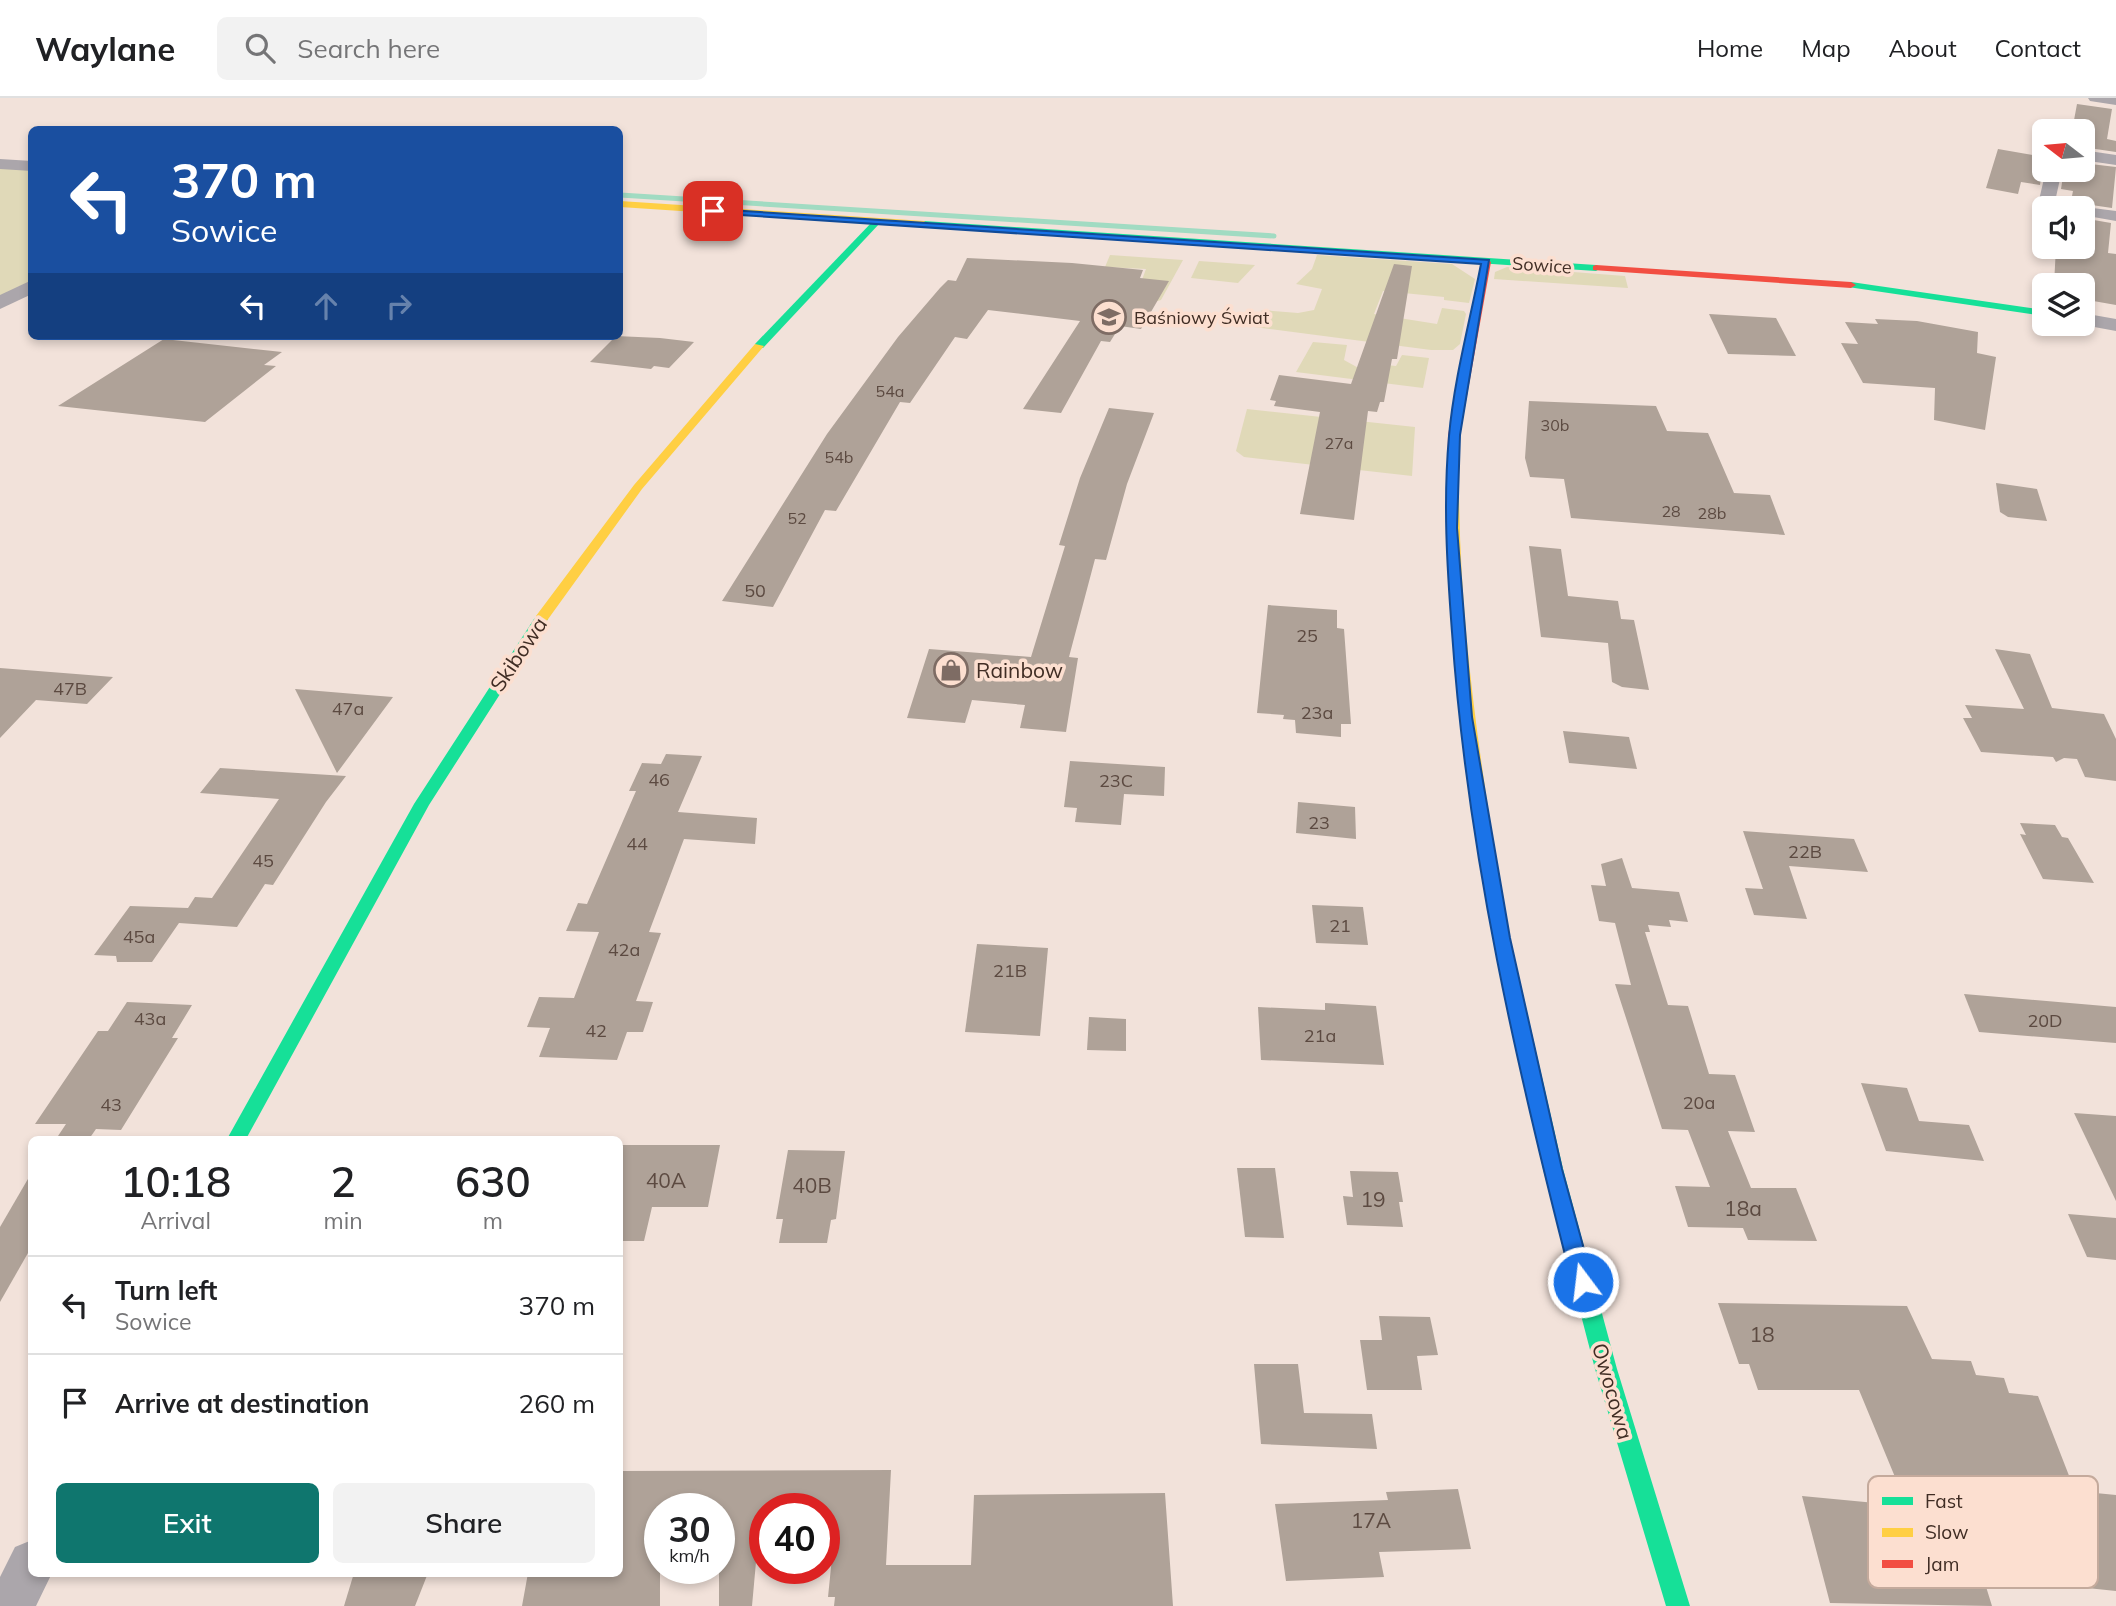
<!DOCTYPE html>
<meta charset="utf-8">
<style>
:root{--surface:#fff;--page:#f2f2f2;--text:#202124;--muted:#757577;--line:#e0e0e0;--accent:#0f766e}
body{margin:0;font-family:Mulish,sans-serif;background:var(--page);color:var(--text);height:100vh;display:flex;flex-direction:column;font-size:26px;white-space:nowrap}
*{box-sizing:border-box;margin:0}
p{font-size:23px;color:var(--muted)}
.icon{flex:none;width:38px;height:38px;fill:none;stroke:currentColor;stroke-width:2;stroke-linecap:round;stroke-linejoin:round}
.map{position:relative;flex:1;overflow:hidden}
.side{position:absolute;left:28px;top:1038px;width:595px;height:441px;display:flex;flex-direction:column;background:var(--surface);border-radius:10px;box-shadow:0 4px 10px #0003}
.side>*{flex:none}
.hud{position:absolute;left:28px;top:28px;width:595px;height:214px;border-radius:10px;box-shadow:0 4px 10px #0003;background:#1a4fa0;color:#fff;overflow:hidden}
.needle{width:46px;rotate:286deg}
.tools{position:absolute;left:2032px;top:21px;display:grid;gap:14px}
.tools a{display:grid;place-items:center;width:63px;height:63px;border-radius:10px;background:var(--surface);box-shadow:0 4px 10px #0003;font-size:35px}
.speed{position:absolute;left:644px;top:1395px;display:flex;gap:14px;font-size:35px;font-weight:700;text-align:center}
.speed>*{display:grid;place-content:center;width:91px;height:91px;border-radius:50%;background:var(--surface);box-shadow:0 4px 10px #0003;line-height:1}
.speed small{font-size:18px;font-weight:400}
.speed .limit{border:10px solid #d22;background:#fff;color:#111}
.pin{position:absolute;display:grid;place-items:center;width:60px;height:60px;color:#fff;margin:-30px;border-radius:14px;box-shadow:0 4px 10px #0006}
.me{position:absolute;width:77px;margin:-38px;rotate:345deg;stroke-linejoin:round;filter:drop-shadow(0 0 5px #0008)}
.turn{display:flex;align-items:center;gap:24px;height:147px;padding:0 28px;font-size:32px}
.turn .icon{width:91px;height:91px;stroke-width:2.5}
.turn b{display:block;font-size:49px;line-height:60px}
.lanes{display:flex;align-items:center;height:66px;padding:0 28px;background:#0003;justify-content:center;gap:35px;direction:ltr}
.lanes .off{opacity:.35}
.eta{display:flex;justify-content:space-evenly;align-items:center;height:119px;text-align:center}
.eta b{font-size:42px;font-weight:600;line-height:49px}
.cta{display:flex;gap:14px;margin-top:auto;padding:14px 28px}
.cta a{flex:1;height:80px;border-radius:10px;background:var(--accent);color:#fff;font-size:28px;font-weight:600;line-height:80px;text-align:center}
.cta a+a{background:var(--page);color:var(--text)}
ul{padding:0;list-style:none}
li{display:flex;align-items:center;gap:21px;height:98px;padding:0 28px;border-top:2px solid var(--line)}
li div{flex:1}
li b{display:block;font-size:26px}
li em{font-style:normal}
header{display:flex;align-items:center;gap:42px;box-sizing:border-box;height:98px;padding:0 35px;background:var(--surface);border-bottom:2px solid var(--line)}
header strong{font-size:33px}
nav{display:flex;gap:38px;margin-inline-start:auto;font-size:24px}
.search{width:490px;height:63px;background:var(--page);display:flex;align-items:center;gap:18px;box-sizing:border-box;padding:0 24px;border-radius:10px;color:var(--muted);font-size:26px}
.map>svg:first-child{display:block}
.green{fill:#e0d9b8}
.lines{fill:none;stroke-linecap:round;stroke-linejoin:round}
.stream{stroke:#a1dbc2;stroke-width:5}
.building{fill:#afa298}
.street{fill:#aba6ab;fill-rule:evenodd}
.fast{fill:#16e098;fill-rule:evenodd}
.slow{fill:#ffcf43;fill-rule:evenodd}
.jam{fill:#f24e42;fill-rule:evenodd}
.route{fill:#1a73e8;stroke:#114b97;stroke-width:2}
.labels{text-anchor:middle;dominant-baseline:central;stroke-width:7;stroke-linejoin:round;paint-order:stroke}
.far-number-label{font-size:16px;fill:#5c4a41}
.far-street-label{font-size:18px;fill:#402d24;stroke:#fcdfd0}
.far-poi-label{font-size:18px;fill:#402d24;stroke:#fcdfd0;text-anchor:start}
.number-label{font-size:18px;fill:#5c4a41}
.street-label{font-size:21px;fill:#402d24;stroke:#fcdfd0}
.poi-label{font-size:21px;fill:#402d24;stroke:#fcdfd0;text-anchor:start}
.near-number-label{font-size:21px;fill:#5c4a41}
.key{fill:#fcdfd0;stroke:#c4aa9c;stroke-width:2}
.key-label{font-size:19px;fill:#402d24}
</style>
<header>
<strong>Waylane</strong>
<div class="search"><svg class="icon" aria-label="search" viewBox="0 0 24 24"><circle cx="10" cy="10" r="6"/><path d="M15 15l6 6"/></svg>Search here</div>
<nav><a>Home</a><a>Map</a><a>About</a><a>Contact</a></nav>
</header>
<div class="map">
<svg width="2116" height="1508" viewBox="0 0 2116 1508">
<rect width="100%" height="100%" fill="#f2e2da"/>
<g class="green">
<polygon points="0,69 32,71 31,184 0,202"/>
<polygon points="620,96 1150,129 1149,132"/>
<polygon points="1110,157 1183,162 1161,202 1131,211 1146,171 1105,169"/>
<polygon points="1317,157 1452,166 1475,181 1469,205 1444,202 1444,199 1383,193 1374,216 1437,226 1442,210 1464,213 1466,216 1460,246 1453,252 1431,252 1254,229 1262,212 1298,215 1314,212 1322,191 1296,186 1312,171"/>
<polygon points="1199,163 1255,167 1238,185 1191,180"/>
<polygon points="1507,169 1625,178 1628,190 1494,181 1495,174"/>
<polygon points="1313,244 1347,247 1344,262 1364,273 1366,265 1396,268 1402,257 1429,260 1423,290 1296,274"/>
<polygon points="1247,311 1415,329 1412,378 1244,359 1236,353"/>
</g>
<g class="lines">
<polyline class="stream" points="620,97 1274,138"/>
</g>
<g class="building">
<polygon points="2077,6 2112,11 2107,41 2116,43 2116,54 2082,49 2082,33 2072,33"/>
<polygon points="1998,51 2044,59 2040,87 2021,84 2018,96 1986,90"/>
<polygon points="2082,65 2116,69 2112,110 2078,105 2071,103 2073,93 2061,91 2064,72 2082,72"/>
<polygon points="2082,120 2111,125 2108,155 2116,156 2116,207 2082,201 2082,187 2054,187 2056,149 2082,149"/>
<polygon points="967,160 1072,165 1143,172 1140,180 1169,183 1141,231 1120,228 1110,244 1101,243 1061,315 1023,311 1080,223 988,212 967,241 955,239 910,305 900,304 836,413 825,412 773,509 722,503 827,336 898,239 940,190 948,182 956,183"/>
<polygon points="1394,166 1412,168 1397,261 1392,261 1384,304 1380,304 1377,314 1368,313 1354,422 1300,416 1320,314 1274,308 1276,303 1270,302 1279,277 1351,286"/>
<polygon points="1709,216 1776,220 1796,258 1728,256"/>
<polygon points="1875,221 1917,223 1978,234 1977,255 1996,259 1985,332 1934,322 1935,290 1863,285 1841,245 1858,246 1845,224 1878,226"/>
<polygon points="616,238 660,240 694,244 669,270 654,268 651,271 590,264"/>
<polygon points="164,241 282,254 264,267 276,268 205,324 58,308"/>
<polygon points="1529,303 1656,308 1667,333 1708,335 1734,395 1770,397 1785,437 1571,420 1564,381 1530,379 1525,360"/>
<polygon points="1109,310 1154,315 1127,386 1106,462 1095,461 1069,559 1078,560 1066,634 1020,630 1025,607 972,602 965,625 907,620 929,551 1031,559 1065,448 1059,447 1080,380"/>
<polygon points="1996,385 2037,391 2047,423 2008,419 2000,414"/>
<polygon points="1529,448 1561,451 1568,498 1618,503 1621,521 1634,522 1649,592 1622,589 1612,584 1608,545 1541,539"/>
<polygon points="1268,507 1337,512 1337,530 1344,531 1351,626 1341,626 1341,639 1296,635 1295,622 1283,621 1284,617 1257,615"/>
<polygon points="1995,551 2030,556 2052,610 2104,616 2116,641 2116,683 2085,679 2077,661 2064,660 2056,664 2053,659 1981,654 1963,620 1972,620 1965,607 2024,611"/>
<polygon points="0,570 76,576 113,579 87,606 36,602 0,640"/>
<polygon points="295,591 355,596 393,599 337,675"/>
<polygon points="1563,633 1629,639 1637,671 1569,665"/>
<polygon points="666,656 702,658 678,714 757,720 755,746 684,741 649,834 661,835 636,903 653,904 643,934 627,934 617,962 539,959 550,930 527,929 539,899 574,900 599,834 566,833 578,805 587,806 636,693 629,693 642,665 661,666"/>
<polygon points="1070,663 1165,669 1164,698 1124,696 1121,727 1075,724 1077,710 1064,709"/>
<polygon points="220,670 346,678 326,704 273,787 265,786 237,829 179,825 152,864 117,864 116,858 94,857 130,808 188,810 195,799 212,800 279,701 200,695"/>
<polygon points="1298,704 1355,709 1356,741 1296,735"/>
<polygon points="2020,725 2055,727 2062,739 2068,740 2094,785 2043,781 2020,736 2026,737"/>
<polygon points="1743,733 1854,741 1868,774 1789,768 1807,821 1754,817 1745,790 1763,791"/>
<polygon points="1622,760 1632,790 1679,794 1688,824 1669,822 1671,829 1648,827 1650,834 1645,834 1668,907 1688,908 1709,976 1735,977 1755,1034 1728,1033 1751,1090 1796,1090 1817,1143 1748,1142 1743,1130 1688,1129 1675,1088 1710,1089 1688,1032 1662,1031 1615,886 1631,887 1615,825 1599,823 1591,787 1606,788 1601,766"/>
<polygon points="1312,807 1363,809 1368,847 1316,845"/>
<polygon points="977,846 1048,850 1040,938 965,934"/>
<polygon points="1964,896 2116,909 2116,945 1979,934"/>
<polygon points="127,904 192,907 172,940 178,940 121,1032 96,1031 89,1041 56,1041 66,1026 35,1026 98,933 108,933"/>
<polygon points="1325,905 1376,908 1384,967 1261,962 1258,909 1325,912"/>
<polygon points="1089,919 1126,921 1126,953 1087,952"/>
<polygon points="1861,985 1907,990 1919,1023 1969,1027 1984,1063 1886,1053"/>
<polygon points="2074,1015 2116,1018 2116,1103"/>
<polygon points="620,1047 720,1047 708,1109 652,1109 644,1143 620,1143"/>
<polygon points="788,1052 845,1053 836,1121 831,1122 827,1145 779,1145 783,1121 776,1121"/>
<polygon points="1237,1070 1275,1070 1284,1140 1245,1139"/>
<polygon points="1350,1073 1398,1074 1403,1104 1399,1104 1403,1129 1347,1127 1343,1098 1353,1099"/>
<polygon points="32,1074 32,1148 0,1204 0,1129"/>
<polygon points="2068,1116 2116,1120 2116,1162 2087,1159"/>
<polygon points="1718,1205 1907,1208 1932,1261 1971,1263 1976,1277 2004,1280 2009,1295 2038,1298 2075,1393 2116,1397 2116,1493 1983,1479 1992,1508 1830,1505 1802,1398 1907,1408 1859,1292 1758,1292 1749,1266 1739,1266"/>
<polygon points="1379,1218 1430,1219 1438,1257 1417,1258 1422,1292 1367,1292 1360,1242 1382,1242"/>
<polygon points="1254,1266 1298,1266 1304,1315 1372,1316 1377,1351 1261,1346"/>
<polygon points="891,1372 886,1467 971,1467 974,1397 1165,1395 1173,1508 834,1508 835,1499 828,1499 835,1430 824,1430 824,1410 765,1410 765,1431 759,1431 752,1508 719,1508 719,1410 660,1410 660,1508 522,1508 528,1475 620,1475 620,1373"/>
<polygon points="1458,1391 1471,1451 1379,1454 1384,1479 1286,1483 1275,1406 1388,1402 1386,1394"/>
<polygon points="354,1475 428,1475 415,1508 344,1508"/>
</g>
<g class="lines">
<g class="street">
<polygon points="2088,0 2116,0 2116,7 2090,3"/>
<polygon points="2082,52 2116,57 2116,67 2082,62"/>
<polygon points="0,61 32,63 32,73 0,71"/>
<path d="M2046,72h16l-6,27 21,9 39,5v10l-34,-6v-7c-15,0 -32,3 -43,-8z"/>
<polygon points="32,182 32,196 0,211 0,197"/>
<polygon points="2082,215 2116,221 2116,233 2078,226 2082,226"/>
<polygon points="32,1442 32,1475 52,1475 36,1508 0,1508 0,1479 15,1449"/>
</g>
<g class="fast">
<polygon points="873,123 880,125 763,250 755,250 755,246"/>
<polygon points="924,123 1596,167 1601,170 1596,173 921,128 920,126"/>
<polygon points="1851,184 2044,212 2044,218 1848,189 1846,187"/>
<polygon points="541,517 548,521 429,707 246,1041 227,1041 414,706 534,521"/>
<polygon points="1500,825 1506,827 1508,831 1563,1071 1617,1271 1690,1508 1666,1508 1595,1271 1543,1071 1492,831 1494,827"/>
</g>
<g class="slow">
<polygon points="620,103 924,123 928,126 924,129 620,109"/>
<polygon points="755,246 764,248 642,391 546,524 536,524 536,518 634,387"/>
<path d="M1453,370l6,3c-1,155 23,306 49,458l-2,4h-12l-2,-4c-25,-152 -47,-303 -45,-458z"/>
</g>
<g class="jam">
<polygon points="1486,161 1491,164 1460,337 1459,373 1453,376 1447,373 1448,337 1481,164"/>
<polygon points="1596,167 1851,184 1856,187 1851,190 1593,172 1593,168"/>
</g>
</g>
<path class="route" d="M713,111l776,51 -29,175 -3,93 15,189 38,221 52,231 31,113 -3,6 -7,3 -8,-3 -3,-6c-55,-213 -105,-430 -120,-650 -5,-66 -9,-130 -3,-196 5,-57 21,-115 32,-172l-771,-51z"/>
<defs>
<g id="school-ring" transform="scale(1.75)"><circle r="9.5" fill="#fcdfd0" stroke="#7e6c64" stroke-width="1.5"/><path d="M0-5L7-2L0 1L-7-2ZM-4 1L0 2.5L4 1V4Q0 6-4 4Z" fill="#7e6c64"/></g>
<g id="shop-ring" transform="scale(1.75)"><circle r="9.5" fill="#fcdfd0" stroke="#7e6c64" stroke-width="1.5"/><path d="M-5-2.5h2.3a2.7 3.5 0 0 1 5.4 0H5L5.5 6h-11ZM-1.5-2.5h3a1.5 2.3 0 0 0-3 0Z" fill="#7e6c64"/></g>
</defs>
<g fill-rule="evenodd">
<use href="#school-ring" x="1109" y="219"/>
<use href="#shop-ring" x="951" y="572"/>
</g>
<g class="labels">
<g class="far-number-label">
<text x="890" y="293">54a</text>
<text x="1555" y="327">30b</text>
<text x="1339" y="345">27a</text>
<text x="839" y="359">54b</text>
<text x="1671" y="413">28</text>
<text x="1712" y="415">28b</text>
<text x="797" y="420">52</text>
</g>
<g class="far-street-label">
<text transform="translate(1542 167) rotate(4)">Sowice</text>
</g>
<g class="far-poi-label">
<text x="1134" y="219">Baśniowy Świat</text>
</g>
<g class="number-label">
<text x="755" y="492">50</text>
<text x="1307" y="537">25</text>
<text x="70" y="590">47B</text>
<text x="348" y="610">47a</text>
<text x="1317" y="614">23a</text>
<text x="659" y="681">46</text>
<text x="1116" y="682">23C</text>
<text x="1319" y="724">23</text>
<text x="637" y="745">44</text>
<text x="1805" y="753">22B</text>
<text x="263" y="762">45</text>
<text x="1340" y="827">21</text>
<text x="139" y="838">45a</text>
<text x="624" y="851">42a</text>
<text x="1010" y="872">21B</text>
<text x="150" y="920">43a</text>
<text x="2045" y="922">20D</text>
<text x="596" y="932">42</text>
<text x="1320" y="937">21a</text>
<text x="1699" y="1004">20a</text>
<text x="111" y="1006">43</text>
</g>
<g class="street-label">
<text transform="translate(518 556) rotate(-56)">Skibowa</text>
<text transform="translate(1613 1293) rotate(74)">Owocowa</text>
</g>
<g class="poi-label">
<text x="976" y="572">Rainbow</text>
</g>
<g class="near-number-label">
<text x="666" y="1082">40A</text>
<text x="812" y="1087">40B</text>
<text x="1373" y="1101">19</text>
<text x="1743" y="1110">18a</text>
<text x="1762" y="1236">18</text>
<text x="1371" y="1422">17A</text>
</g>
</g>
<rect x="1868" y="1378" width="230" height="112" rx="10" class="key"/>
<rect x="1882" y="1399" width="31" height="8" fill="#16e098"/>
<rect x="1882" y="1430" width="31" height="9" fill="#ffcf43"/>
<rect x="1882" y="1462" width="31" height="8" fill="#f24e42"/>
<g class="key-label">
<text x="1925" y="1410">Fast</text>
<text x="1925" y="1441">Slow</text>
<text x="1925" y="1473">Jam</text>
</g>
</svg>
<div class="tools">
<a><svg class="needle" viewBox="-14 -14 28 28"><path d="M0-13l5 13h-10z" fill="#e53935"/><path d="M0 13l5-13h-10z" fill="#757577"/></svg></a>
<a><svg class="icon" aria-label="sound" viewBox="0 0 24 24"><path d="M4 9h4l5-4v14l-5-4H4zM17 9q2 3 0 6"/></svg></a>
<a><svg class="icon" aria-label="layers" viewBox="0 0 24 24"><path d="M12 4l9 5-9 5-9-5zM3 14l9 5 9-5"/></svg></a>
</div>
<div class="speed"><div>30<small>km/h</small></div><div class="limit">40</div></div>
<div class="pin" style="left:713px;top:113px;background:#d93025"><svg class="icon" aria-label="arrive" viewBox="0 0 24 24"><path d="M6 21V4h12l-3 4 3 4H6"/></svg></div>
<svg class="me" style="left:1583px;top:1184px" viewBox="-20 -20 40 40"><circle r="17" fill="#1a73e8" stroke="#fff" stroke-width="3"/><path d="M0-11L8 9 0 5-8 9z" fill="#fff"/></svg>
<div class="hud">
<div class="turn"><svg class="icon" aria-label="left" viewBox="0 0 24 24"><path d="M17 20v-9H6M10 6l-5 5 5 5"/></svg><div><b>370 m</b>Sowice</div></div>
<div class="lanes"><svg class="icon" aria-label="left" viewBox="0 0 24 24"><path d="M17 20v-9H6M10 6l-5 5 5 5"/></svg><svg class="icon off" aria-label="ahead" viewBox="0 0 24 24"><path d="M12 20V5M6 11l6-6 6 6"/></svg><svg class="icon off" aria-label="right" viewBox="0 0 24 24"><path d="M7 20v-9h11M14 6l5 5-5 5"/></svg></div>
</div>
<section class="side">
<div class="eta">
<div><b>10:18</b><p>Arrival</p></div>
<div><b>2</b><p>min</p></div>
<div><b>630</b><p>m</p></div>
</div>
<ul>
<li><svg class="icon" aria-label="left" viewBox="0 0 24 24"><path d="M17 20v-9H6M10 6l-5 5 5 5"/></svg><div><b>Turn left</b><p>Sowice</p></div><em>370 m</em></li>
<li><svg class="icon" aria-label="arrive" viewBox="0 0 24 24"><path d="M6 21V4h12l-3 4 3 4H6"/></svg><div><b>Arrive at destination</b></div><em>260 m</em></li>
</ul>
<div class="cta"><a>Exit</a><a>Share</a></div>
</section>
</div>
